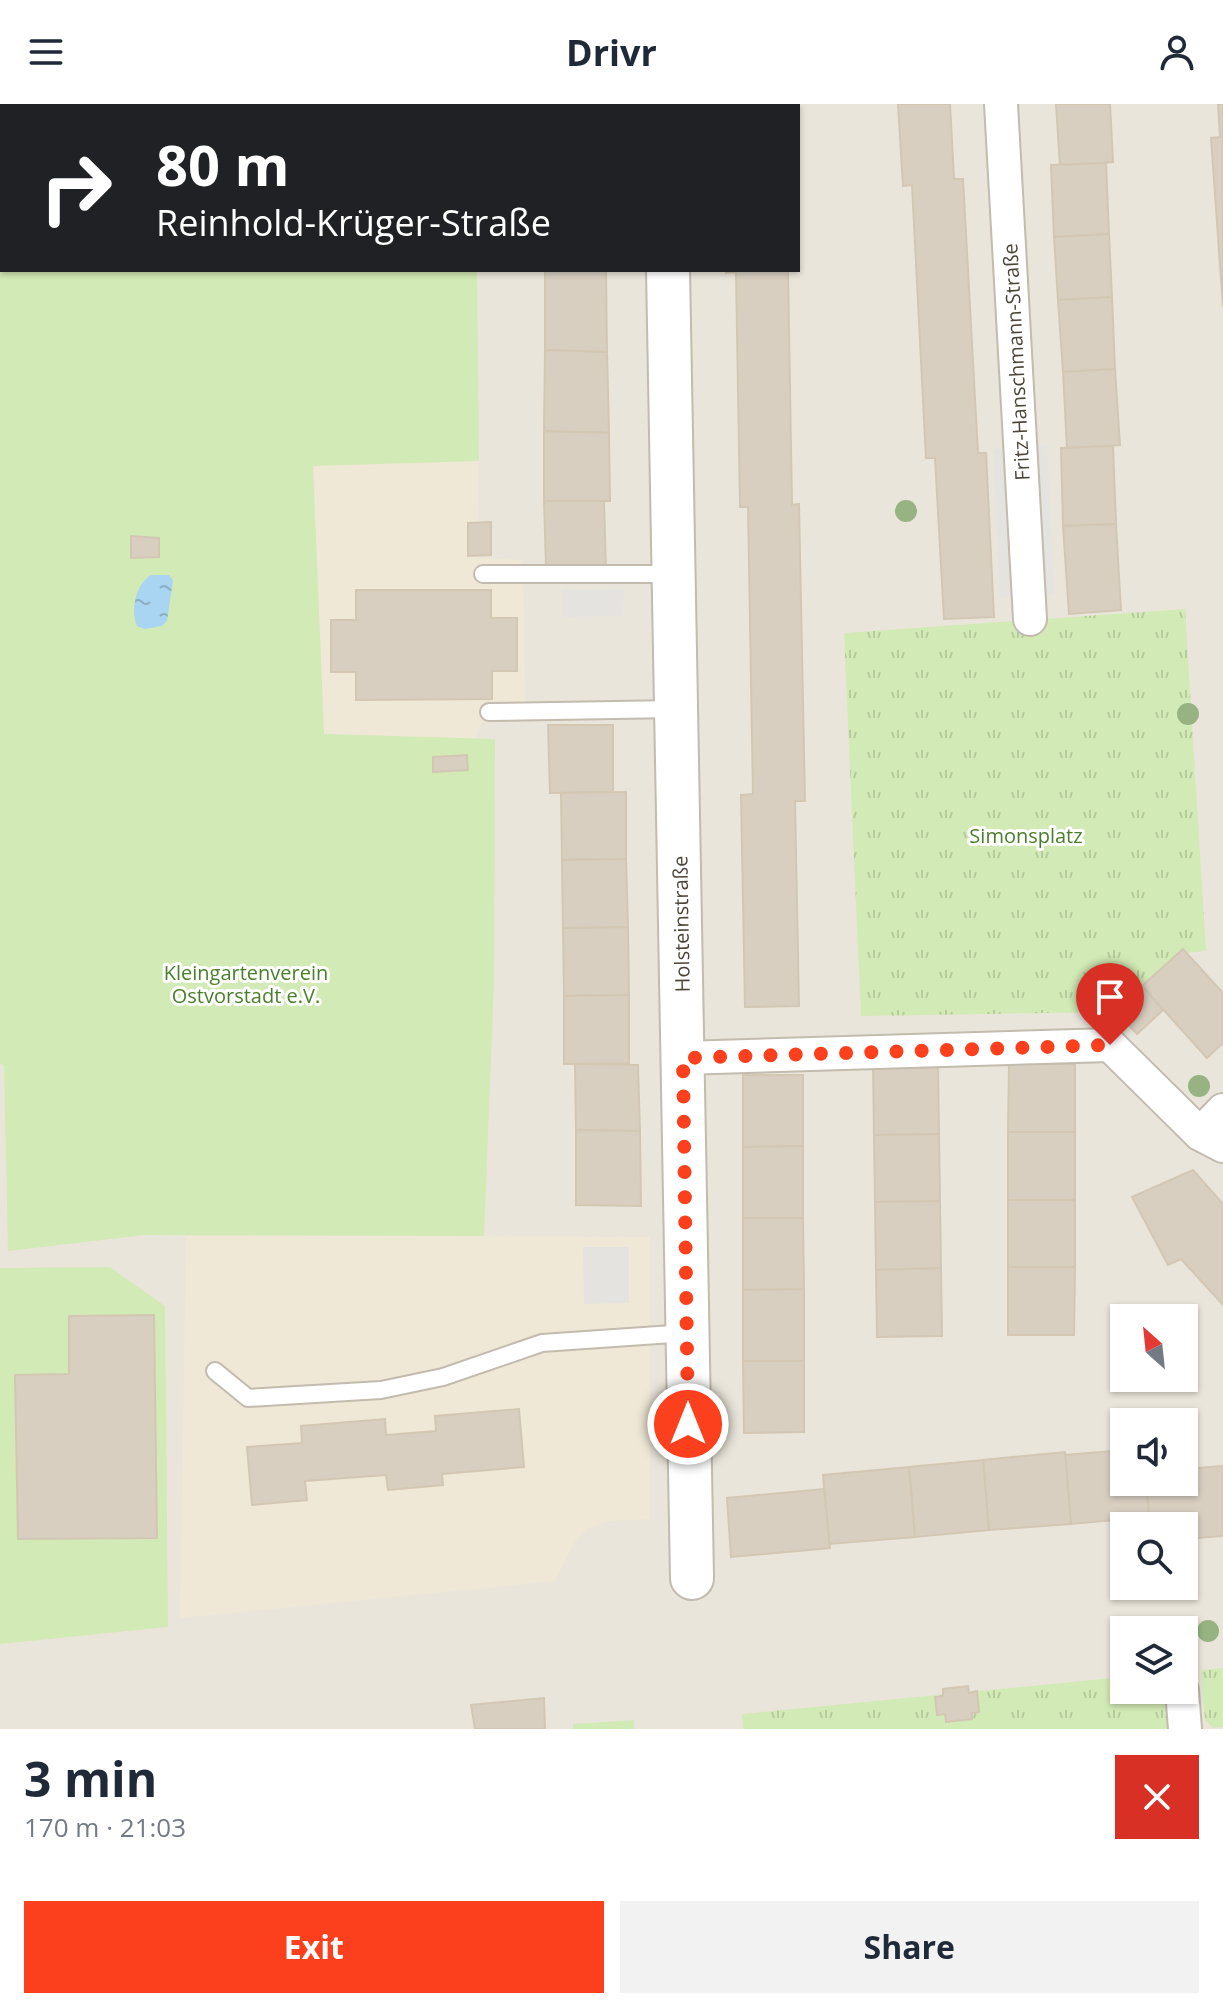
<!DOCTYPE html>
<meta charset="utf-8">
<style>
:root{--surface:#fff;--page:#f2f2f3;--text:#1f2937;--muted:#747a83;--accent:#fc3f1d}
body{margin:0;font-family:"Open Sans",sans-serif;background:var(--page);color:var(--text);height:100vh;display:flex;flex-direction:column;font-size:30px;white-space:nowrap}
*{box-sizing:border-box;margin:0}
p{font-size:26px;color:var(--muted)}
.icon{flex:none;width:44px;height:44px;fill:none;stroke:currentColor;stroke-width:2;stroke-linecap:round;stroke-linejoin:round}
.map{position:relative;height:1625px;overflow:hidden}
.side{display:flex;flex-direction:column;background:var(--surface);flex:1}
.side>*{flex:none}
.hud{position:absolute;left:0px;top:0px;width:800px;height:168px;box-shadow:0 2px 6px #0004;background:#202124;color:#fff;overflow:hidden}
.needle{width:52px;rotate:333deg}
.buttons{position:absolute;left:1110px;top:1200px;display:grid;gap:16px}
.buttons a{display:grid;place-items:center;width:88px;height:88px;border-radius:0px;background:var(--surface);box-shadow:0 2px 6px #0004;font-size:40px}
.pin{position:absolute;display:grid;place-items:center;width:68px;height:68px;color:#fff;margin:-82px -34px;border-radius:50% 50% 50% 0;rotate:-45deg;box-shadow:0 0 8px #0007}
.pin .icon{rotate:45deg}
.me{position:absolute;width:88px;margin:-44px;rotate:0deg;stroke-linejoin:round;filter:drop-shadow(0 0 6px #0008)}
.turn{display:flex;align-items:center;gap:28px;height:168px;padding:0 24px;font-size:36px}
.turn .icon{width:104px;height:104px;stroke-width:2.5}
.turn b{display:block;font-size:56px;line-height:68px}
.round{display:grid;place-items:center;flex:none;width:84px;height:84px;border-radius:0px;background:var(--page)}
.overview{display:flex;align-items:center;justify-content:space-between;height:136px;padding:0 24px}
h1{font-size:48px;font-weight:700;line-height:60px}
.primary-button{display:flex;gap:16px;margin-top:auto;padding:16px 24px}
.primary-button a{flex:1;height:92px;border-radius:0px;background:var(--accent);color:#fff;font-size:32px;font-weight:700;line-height:92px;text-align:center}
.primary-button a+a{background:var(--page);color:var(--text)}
header{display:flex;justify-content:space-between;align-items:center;height:104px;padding:0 24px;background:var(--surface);font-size:36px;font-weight:700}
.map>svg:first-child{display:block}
.residential{fill:#eae5da;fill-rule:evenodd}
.education{fill:#efe8d6}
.grass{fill:url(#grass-tufts)}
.garden{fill:#d2eab5}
.parking{fill:#e5e3e0}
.water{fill:url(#water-ripples)}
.building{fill:#d8cfc1;stroke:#d3c7b4;stroke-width:2}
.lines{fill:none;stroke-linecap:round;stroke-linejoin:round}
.service-casing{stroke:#c2bbae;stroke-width:20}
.minor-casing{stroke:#c2bbae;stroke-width:36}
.tertiary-casing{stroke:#c2bbae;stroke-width:46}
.service{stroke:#fff;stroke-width:16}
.minor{stroke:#fff;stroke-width:32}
.tertiary{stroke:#fff;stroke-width:42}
.tree{fill:#97b381}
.route{stroke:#fc3f1d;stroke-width:14;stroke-dasharray:0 25.2}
.labels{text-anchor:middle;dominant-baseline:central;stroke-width:6;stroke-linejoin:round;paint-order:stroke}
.street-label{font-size:20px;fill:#4b4439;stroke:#fff}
.park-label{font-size:20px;fill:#4a7f2a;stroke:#fff}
</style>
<header><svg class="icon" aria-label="menu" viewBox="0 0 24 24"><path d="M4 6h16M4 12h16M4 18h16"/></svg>Drivr<svg class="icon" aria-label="person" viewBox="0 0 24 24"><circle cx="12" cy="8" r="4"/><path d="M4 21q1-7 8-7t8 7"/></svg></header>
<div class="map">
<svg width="1223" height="1625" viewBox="0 0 1223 1625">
<defs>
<pattern id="grass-tufts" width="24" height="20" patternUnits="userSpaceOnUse" patternTransform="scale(2)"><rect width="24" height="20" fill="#d2eab5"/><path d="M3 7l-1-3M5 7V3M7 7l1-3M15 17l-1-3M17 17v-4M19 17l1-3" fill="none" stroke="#b6ca9c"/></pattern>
<pattern id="water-ripples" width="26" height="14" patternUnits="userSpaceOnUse" patternTransform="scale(2)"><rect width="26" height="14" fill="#a9d4f2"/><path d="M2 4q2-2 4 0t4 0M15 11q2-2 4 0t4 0" fill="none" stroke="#8caec5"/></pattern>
</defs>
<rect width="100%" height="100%" fill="#f6f3ec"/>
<path class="residential" d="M0,0h1223v1625h-1223zM2,2h796v164h-796zM1124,1214h60v60h-60zM1124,1318h60v60h-60zM1124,1422h60v60h-60zM1124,1526h60v60h-60z"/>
<g class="education">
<polygon points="479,357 478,454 523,456 525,601 489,603 475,635 324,630 313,361"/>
<polygon points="186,1131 650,1133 650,1415 610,1417 589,1424 574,1439 555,1477 180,1514"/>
</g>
<g class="grass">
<polygon points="1185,505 1206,847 1184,849 1119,908 861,912 844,529"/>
<polygon points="1223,1564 1223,1623 1213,1624 1205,1616 1201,1566"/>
<polygon points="1124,1573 1124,1586 1166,1586 1168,1625 743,1625 742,1610"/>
<polygon points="634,1616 634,1625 573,1625 573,1620"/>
</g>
<g class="garden">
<polygon points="0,113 2,166 477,166 479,357 313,362 324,630 495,635 494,878 484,1132 145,1131 8,1147 4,961 0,960"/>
<polygon points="110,1163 165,1202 168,1523 0,1540 0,1164"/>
</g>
<g class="parking">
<polygon points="1047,341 1054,490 1036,491 1028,342"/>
<polygon points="1011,344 1018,493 1000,493 993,345"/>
<polygon points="624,485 623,512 562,513 562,486"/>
<polygon points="583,1143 629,1143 629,1199 584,1200"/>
</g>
<path class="water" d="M151,471h18l4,5 -6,41 -5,5 -17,3 -8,-3c-7,-16 -1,-42 14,-51z"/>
<g class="building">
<polygon points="0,0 12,2 2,2 0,45"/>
<rect x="12" y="0" width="82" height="2"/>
<rect x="94" y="0" width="83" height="2"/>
<rect x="177" y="0" width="82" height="2"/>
<rect x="259" y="0" width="83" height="2"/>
<rect x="342" y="0" width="82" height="2"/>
<rect x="424" y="0" width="64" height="2"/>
<rect x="723" y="0" width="54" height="2"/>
<polygon points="898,0 950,0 954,75 963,75 978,349 986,349 994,513 944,515 935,354 926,354 912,81 903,82"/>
<polygon points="1056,0 1110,0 1113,58 1060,62"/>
<polygon points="1218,0 1223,0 1223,203 1211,34 1220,33"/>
<polygon points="1106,59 1109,130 1054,133 1051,61"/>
<polygon points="1109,130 1112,193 1058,196 1054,133"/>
<polygon points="545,166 606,166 607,248 545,246"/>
<polygon points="726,166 788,166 792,401 799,400 805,697 795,697 799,902 745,903 741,691 753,690 748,403 740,403 736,168 726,169"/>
<polygon points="1112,193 1115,265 1063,268 1058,196"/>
<polygon points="545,246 607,248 609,329 544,327"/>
<polygon points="1115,265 1120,341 1067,344 1063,268"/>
<polygon points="544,327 609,329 610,397 544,397"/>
<polygon points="1113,342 1116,420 1063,422 1061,344"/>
<polygon points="544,397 604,397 606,465 546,463"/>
<polygon points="491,418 491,451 468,452 468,419"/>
<polygon points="1116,420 1121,506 1069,510 1063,422"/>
<polygon points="131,432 159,434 159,453 131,454"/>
<polygon points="356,486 491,486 491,514 517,514 517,567 492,567 492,595 356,596 356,568 331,568 331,516 356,516"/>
<polygon points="548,621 613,621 613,688 550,689"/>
<polygon points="467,651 468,666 433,668 433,653"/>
<polygon points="626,688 626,755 562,756 561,689"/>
<polygon points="626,755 628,823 563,824 562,756"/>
<polygon points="628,823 629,891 564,892 563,824"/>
<polygon points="1183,845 1223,889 1223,939 1207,954 1142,882"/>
<polygon points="1142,882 1163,906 1137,930 1115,906"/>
<polygon points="629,891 629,959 564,960 564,892"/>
<polygon points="575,960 638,961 640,1027 576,1026"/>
<polygon points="1009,960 1075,960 1075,1028 1008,1028"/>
<polygon points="938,962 939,1030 874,1031 873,963"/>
<polygon points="743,971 803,971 803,1042 743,1043"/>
<polygon points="576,1026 640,1027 641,1102 576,1101"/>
<rect x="1008" y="1028" width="67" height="68"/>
<polygon points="939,1030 940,1097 875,1098 874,1031"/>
<polygon points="803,1042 803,1114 743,1114 743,1043"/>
<polygon points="1193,1066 1223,1100 1223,1201 1181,1155 1168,1161 1132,1093"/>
<rect x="1008" y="1096" width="67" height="67"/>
<polygon points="940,1097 941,1164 876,1166 875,1098"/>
<polygon points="743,1114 803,1114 804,1185 743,1186"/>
<polygon points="1008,1163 1075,1163 1074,1231 1008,1231"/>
<polygon points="941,1164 942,1232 877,1233 876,1166"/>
<polygon points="804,1185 804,1257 743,1257 743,1186"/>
<polygon points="154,1211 157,1434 18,1435 15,1271 69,1270 69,1212"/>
<polygon points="743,1257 804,1257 804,1328 744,1329"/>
<polygon points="519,1305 524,1363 442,1370 443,1381 388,1386 386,1371 305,1377 307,1396 252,1401 247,1343 302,1339 301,1322 385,1315 386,1331 436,1327 435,1312"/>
<polygon points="1124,1346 1124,1378 1146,1378 1149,1413 1071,1420 1065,1351"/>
<polygon points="1065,1348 1071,1420 989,1426 983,1356"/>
<polygon points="983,1356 989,1426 915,1433 909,1363"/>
<polygon points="1223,1362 1223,1432 1184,1435 1184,1422 1150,1422 1146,1378 1184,1378 1184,1365"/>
<polygon points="909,1363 915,1433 829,1440 823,1371"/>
<polygon points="824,1385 830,1444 731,1453 727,1394"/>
<polygon points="968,1582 969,1589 977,1587 979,1608 972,1609 972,1615 946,1618 945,1610 937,1611 935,1593 943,1592 943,1585"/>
<polygon points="544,1594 545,1625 475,1625 471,1601"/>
</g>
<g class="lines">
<g class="service-casing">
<g id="service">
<polyline points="483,470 673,470"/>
<polyline points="489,608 676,605"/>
<polyline points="215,1267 248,1294 381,1286 443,1273 542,1239 687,1229"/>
</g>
</g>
<g class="minor-casing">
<g id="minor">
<polyline points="1001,0 1030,515"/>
<polyline points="683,954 1110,941 1200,1030 1223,1042"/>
<polyline points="1200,1030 1223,1006"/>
<polyline points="1182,1586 1185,1625"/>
</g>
</g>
<g class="tertiary-casing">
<g id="tertiary">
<polyline points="665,0 665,2"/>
<polyline points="668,166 692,1474"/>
</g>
</g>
<use href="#service" class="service"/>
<use href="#minor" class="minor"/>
<use href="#tertiary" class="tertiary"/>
</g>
<g class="tree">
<circle cx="906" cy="407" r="11"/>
<circle cx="1188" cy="610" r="11"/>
<circle cx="1199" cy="982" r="11"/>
<circle cx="1208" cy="1527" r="11"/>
</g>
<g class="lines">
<polyline class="route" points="688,1320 683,954 1110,941"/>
</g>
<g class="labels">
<g class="street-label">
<text transform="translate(1016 258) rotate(-93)">Fritz-Hanschmann-Straße</text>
<text transform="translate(681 820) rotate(-91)">Holsteinstraße</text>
</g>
<g class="park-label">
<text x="1026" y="731">Simonsplatz</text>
<text x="246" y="868">Kleingartenverein<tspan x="246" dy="23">Ostvorstadt e.V.</tspan></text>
</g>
</g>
</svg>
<div class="buttons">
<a><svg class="needle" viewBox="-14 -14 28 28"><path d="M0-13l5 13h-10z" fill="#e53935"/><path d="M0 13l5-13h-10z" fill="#747a83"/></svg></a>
<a><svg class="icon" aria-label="sound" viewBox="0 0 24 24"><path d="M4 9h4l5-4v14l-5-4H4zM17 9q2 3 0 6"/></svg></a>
<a><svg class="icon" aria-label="search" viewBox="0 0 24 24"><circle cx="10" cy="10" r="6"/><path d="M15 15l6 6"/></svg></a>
<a><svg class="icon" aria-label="layers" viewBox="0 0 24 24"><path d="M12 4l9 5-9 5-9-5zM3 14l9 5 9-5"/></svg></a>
</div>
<div class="pin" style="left:1110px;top:941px;background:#d93025"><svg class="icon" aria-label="arrive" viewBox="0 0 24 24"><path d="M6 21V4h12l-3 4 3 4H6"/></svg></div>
<svg class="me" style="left:688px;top:1320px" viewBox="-20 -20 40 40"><circle r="17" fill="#fc3f1d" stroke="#fff" stroke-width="3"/><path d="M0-11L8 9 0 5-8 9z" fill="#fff"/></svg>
<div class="hud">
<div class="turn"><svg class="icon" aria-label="right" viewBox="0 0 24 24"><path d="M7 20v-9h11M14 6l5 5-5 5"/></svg><div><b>80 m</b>Reinhold-Krüger-Straße</div></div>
</div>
</div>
<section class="side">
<div class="overview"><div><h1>3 min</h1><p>170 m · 21:03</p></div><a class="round" style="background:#d93025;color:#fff"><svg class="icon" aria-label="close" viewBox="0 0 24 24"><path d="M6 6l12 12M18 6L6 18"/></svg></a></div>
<div class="primary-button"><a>Exit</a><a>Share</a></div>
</section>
